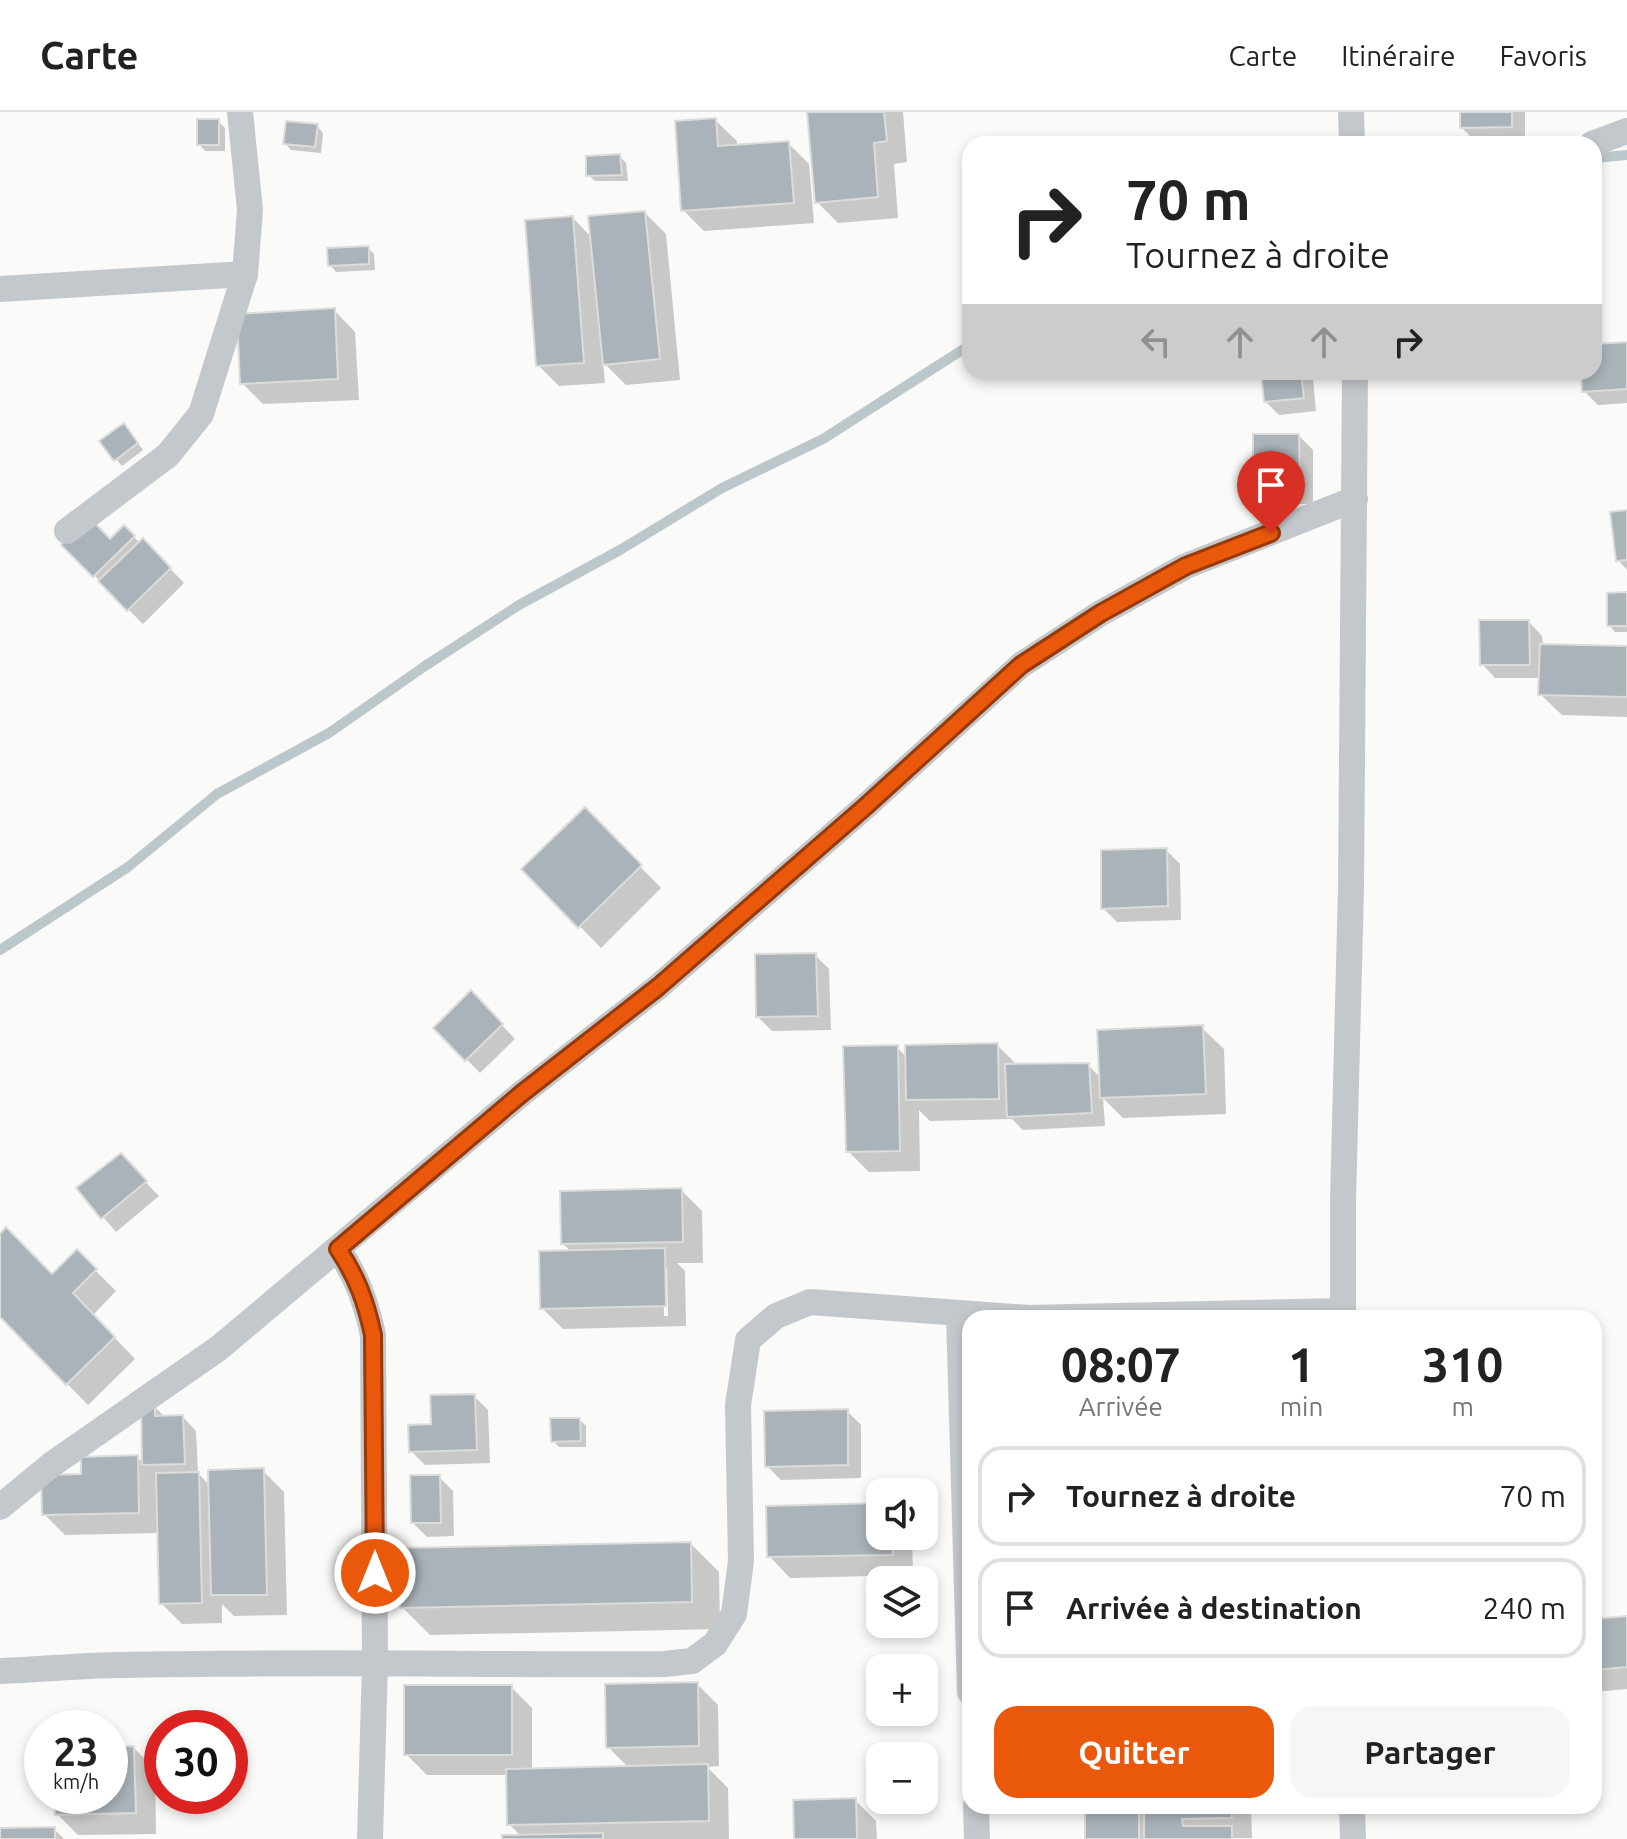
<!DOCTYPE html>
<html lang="fr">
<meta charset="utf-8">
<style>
:root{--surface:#fff;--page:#f6f6f6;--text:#222;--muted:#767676;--line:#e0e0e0;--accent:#ea580c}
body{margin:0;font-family:Ubuntu,sans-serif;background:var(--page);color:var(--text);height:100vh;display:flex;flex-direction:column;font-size:30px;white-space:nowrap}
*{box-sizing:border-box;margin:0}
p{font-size:26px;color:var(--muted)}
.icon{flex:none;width:44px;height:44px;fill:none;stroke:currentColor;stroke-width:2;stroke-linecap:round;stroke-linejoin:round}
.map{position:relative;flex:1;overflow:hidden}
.details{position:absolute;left:962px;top:1198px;width:640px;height:504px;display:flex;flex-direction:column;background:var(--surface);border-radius:24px;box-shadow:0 4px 12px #0003}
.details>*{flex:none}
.top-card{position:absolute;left:962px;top:24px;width:640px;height:244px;border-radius:24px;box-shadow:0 4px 12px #0003;background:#fff;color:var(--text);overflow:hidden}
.tools{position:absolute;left:866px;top:1366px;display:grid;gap:16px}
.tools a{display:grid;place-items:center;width:72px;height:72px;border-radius:16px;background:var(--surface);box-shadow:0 4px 12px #0003;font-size:40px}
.speed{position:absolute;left:24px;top:1598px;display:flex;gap:16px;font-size:40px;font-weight:700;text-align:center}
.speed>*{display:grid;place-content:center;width:104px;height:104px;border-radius:50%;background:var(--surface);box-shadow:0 4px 12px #0003;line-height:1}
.speed small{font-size:20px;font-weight:400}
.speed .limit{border:12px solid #d22;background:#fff;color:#111}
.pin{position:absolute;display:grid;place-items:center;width:68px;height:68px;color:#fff;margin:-82px -34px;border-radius:50% 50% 50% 0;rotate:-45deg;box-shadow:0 0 8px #0007}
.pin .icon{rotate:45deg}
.me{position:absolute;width:88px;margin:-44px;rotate:0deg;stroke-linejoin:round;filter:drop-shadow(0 0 6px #0008)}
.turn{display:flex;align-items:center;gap:28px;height:168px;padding:0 32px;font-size:36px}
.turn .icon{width:104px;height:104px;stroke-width:2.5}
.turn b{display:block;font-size:56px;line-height:68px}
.lanes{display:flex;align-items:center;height:76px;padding:0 32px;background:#0003;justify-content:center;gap:40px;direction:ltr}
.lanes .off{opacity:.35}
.eta{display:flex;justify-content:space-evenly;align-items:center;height:136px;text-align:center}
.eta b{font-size:48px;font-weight:700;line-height:56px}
.button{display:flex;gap:16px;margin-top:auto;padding:16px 32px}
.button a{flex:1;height:92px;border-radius:24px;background:var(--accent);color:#fff;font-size:32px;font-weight:700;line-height:92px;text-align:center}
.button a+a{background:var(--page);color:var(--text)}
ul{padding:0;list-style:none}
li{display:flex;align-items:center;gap:24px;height:100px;margin:0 16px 12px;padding:0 16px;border:4px solid var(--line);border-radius:24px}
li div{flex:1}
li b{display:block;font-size:30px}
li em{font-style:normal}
header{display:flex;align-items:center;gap:48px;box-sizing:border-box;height:112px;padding:0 40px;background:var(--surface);border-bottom:2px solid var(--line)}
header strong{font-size:38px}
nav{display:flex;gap:44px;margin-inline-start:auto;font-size:28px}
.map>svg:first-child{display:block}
.shadow{fill:#0003;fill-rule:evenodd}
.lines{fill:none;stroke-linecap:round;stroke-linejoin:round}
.stream{stroke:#bbc7cb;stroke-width:10}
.building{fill:#aab3b9;stroke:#dcdcda;stroke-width:2}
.street{stroke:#c3c8cc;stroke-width:26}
.route-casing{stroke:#983908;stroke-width:20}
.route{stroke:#ea580c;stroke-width:14}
</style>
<header>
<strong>Carte</strong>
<nav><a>Carte</a><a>Itinéraire</a><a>Favoris</a></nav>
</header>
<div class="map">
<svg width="1627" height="1727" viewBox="0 0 1627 1727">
<rect width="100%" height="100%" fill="#fafaf8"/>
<g class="shadow">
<polygon points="809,0 903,0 907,50 894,52 898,106 838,111 817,90"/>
<polygon points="1462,0 1525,0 1525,28 1476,30 1462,16"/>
<polygon points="715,8 737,29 737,34 788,31 809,52 814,111 704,119 683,98"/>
<polygon points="218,9 225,16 225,39 205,39 199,32"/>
<polygon points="317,14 323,21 321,41 291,38 285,31"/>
<polygon points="619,44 626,51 628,69 595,69 588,63"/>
<polygon points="645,101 666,122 680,268 626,273 603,250 605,271 559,274 538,253 573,106 592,126"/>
<polygon points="368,136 374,142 375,158 336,160 330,153"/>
<polygon points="334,198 355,220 359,288 263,292 242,271"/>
<polygon points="1627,232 1627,291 1598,293 1584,279 1583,260 1594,260 1594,234"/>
<polygon points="1263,260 1306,260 1313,267 1316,299 1279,303 1265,289"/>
<polygon points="130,320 143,338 122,354 102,330"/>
<polygon points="1299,324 1313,338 1313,392 1269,392 1255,378"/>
<polygon points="1627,400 1627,458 1618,448"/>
<polygon points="124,415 140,431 143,429 184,471 143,512 64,433 110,429"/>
<polygon points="1627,482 1627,520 1615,520 1609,513"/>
<polygon points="1529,510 1542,524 1543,534 1627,536 1627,605 1562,603 1540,582 1541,566 1495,566 1482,552"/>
<polygon points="585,698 661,776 601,836 524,757"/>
<polygon points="1166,738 1180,752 1181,808 1117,810 1103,796"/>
<polygon points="815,843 829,857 831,918 772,919 758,905"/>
<polygon points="471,881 515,927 480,961 436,916"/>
<polygon points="1202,916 1224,937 1226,1002 1123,1006 1103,986 1105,1014 1023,1018 1012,1007 930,1009 919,998 920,1059 869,1060 848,1039 897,935 907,946 997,933 1018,954 1088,953 1101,966"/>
<polygon points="120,1044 159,1084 116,1120 79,1077"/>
<path d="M681,1078l21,21 1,52h-26l8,8 1,55 -123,3 -21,-21 30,-56 -9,-8zM663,1157h4l1,47h-4z"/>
<polygon points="0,1124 52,1165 77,1140 116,1179 93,1203 135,1247 88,1293 0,1203"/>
<polygon points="474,1284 488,1298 490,1351 425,1353 411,1339"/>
<polygon points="154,1294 166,1306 183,1305 196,1319 198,1361 210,1374 263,1359 284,1380 287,1503 234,1504 222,1492 222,1511 182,1512 161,1491 159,1421 65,1423 44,1402 84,1364 137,1345 144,1352"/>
<polygon points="847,1299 861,1313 861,1366 781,1368 767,1354"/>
<polygon points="580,1308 586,1314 586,1335 559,1335 553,1329"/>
<polygon points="439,1365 453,1379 454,1424 427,1425 413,1411"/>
<polygon points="880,1393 880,1424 912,1424 913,1463 790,1466 769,1444"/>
<polygon points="691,1432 719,1460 720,1517 430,1523 402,1495"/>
<polygon points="1627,1506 1627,1577 1594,1580 1594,1509"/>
<polygon points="697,1572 718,1593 719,1654 707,1655 728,1676 729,1727 504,1727 522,1725 509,1712 509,1663 427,1663 406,1642 511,1575 532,1596 532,1658 629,1656 608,1635"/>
<polygon points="134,1636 155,1657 156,1722 78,1723 57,1702 56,1684 110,1684 110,1637"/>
<polygon points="855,1688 876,1709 877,1727 796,1727"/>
<polygon points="1087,1694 1251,1694 1252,1726 1087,1727"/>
<polygon points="54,1717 64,1727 0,1727 0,1718"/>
</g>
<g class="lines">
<g class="stream">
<polyline points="1594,46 1627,43"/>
<polyline points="0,838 128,755 217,682 329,621 425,554 519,493 620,438 722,376 823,327 970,233"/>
</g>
</g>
<g class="building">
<polygon points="807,0 884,0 887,29 874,31 878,85 815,91"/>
<polygon points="1460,0 1512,0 1512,15 1460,16"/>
<polygon points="716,6 718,34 789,29 794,91 681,99 675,9"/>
<rect x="197" y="7" width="22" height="26"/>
<polygon points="286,9 318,12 315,35 283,32"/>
<polygon points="620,42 622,63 586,64 586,44"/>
<polygon points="645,99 660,247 603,253 588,104"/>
<polygon points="573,104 584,251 536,254 525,108"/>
<polygon points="369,134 369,152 328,154 327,136"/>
<polygon points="335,196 338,267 240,272 237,202"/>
<polygon points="1627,230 1627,277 1582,280 1581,260 1594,260 1594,232"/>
<polygon points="1261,260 1301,260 1304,286 1264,290"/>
<polygon points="124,311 138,331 114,349 99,329"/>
<polygon points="1253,322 1299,322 1300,379 1253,379"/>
<polygon points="1627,398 1627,448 1616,449 1610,400"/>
<polygon points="89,405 110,427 124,413 135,424 93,465 61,433"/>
<polygon points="143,426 171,456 127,499 98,469"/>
<polygon points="1627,480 1627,514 1607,514 1607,481"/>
<polygon points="1479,508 1529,508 1530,553 1480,553"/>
<polygon points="1540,532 1627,534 1627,585 1538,583"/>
<polygon points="585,695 642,753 578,816 521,757"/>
<polygon points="1167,736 1168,794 1101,797 1101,738"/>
<polygon points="816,841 818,904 756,905 755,842"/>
<polygon points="471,878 503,912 465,949 433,916"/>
<polygon points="1203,913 1206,982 1100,986 1097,918"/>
<polygon points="998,931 999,987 906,988 905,933"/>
<polygon points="898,933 900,1039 846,1040 843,934"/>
<polygon points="1089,951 1092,1001 1007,1005 1005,952"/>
<polygon points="121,1041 147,1069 101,1107 76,1076"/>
<polygon points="682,1076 683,1130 561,1132 560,1079"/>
<polygon points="6,1115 52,1162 77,1137 97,1157 73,1181 115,1225 66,1273 0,1205 0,1122"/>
<polygon points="665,1136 666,1194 540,1197 539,1139"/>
<polygon points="475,1282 477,1338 409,1340 408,1313 431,1312 430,1283"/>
<polygon points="141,1292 155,1292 155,1304 183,1303 185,1352 142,1353"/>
<polygon points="848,1297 848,1353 765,1355 764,1299"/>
<polygon points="550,1306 580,1306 581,1329 551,1330"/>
<polygon points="138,1343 139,1401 42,1403 41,1363 81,1362 81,1345"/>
<polygon points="264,1356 267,1483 211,1483 208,1358"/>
<polygon points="199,1360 202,1491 159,1492 156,1361"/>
<polygon points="410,1363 440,1363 441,1411 411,1411"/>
<polygon points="880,1391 880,1424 892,1424 893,1443 767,1445 766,1394"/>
<polygon points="691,1430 692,1490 400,1496 399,1436"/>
<polygon points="1627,1504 1627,1555 1594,1558 1594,1507"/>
<polygon points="698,1570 699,1634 606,1636 605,1572"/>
<rect x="404" y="1573" width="108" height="70"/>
<polygon points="134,1634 136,1701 55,1703 54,1684 110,1684 110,1635"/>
<polygon points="708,1652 709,1709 507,1713 506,1657"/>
<polygon points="856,1686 857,1727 794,1727 793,1688"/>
<rect x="1085" y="1694" width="54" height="33"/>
<polygon points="1144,1694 1231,1694 1232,1706 1182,1707 1183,1714 1232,1714 1232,1727 1144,1727"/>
<polygon points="55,1715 55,1727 0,1727 0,1716"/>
<polygon points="603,1721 603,1727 502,1727 502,1723"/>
</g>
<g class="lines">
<g class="street">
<polyline points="1351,0 1352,32"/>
<polyline points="1592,32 1627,19"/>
<polyline points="0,177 245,162"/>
<polyline points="67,419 168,343 201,302 245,162 250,98 240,0"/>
<path d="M338,1137c19,28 28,53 35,86l2,327 -5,177"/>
<polyline points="959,1202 970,1580"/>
<polyline points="1343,1206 1343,1089 1351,776 1355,260"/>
<polyline points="0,1395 51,1353 219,1236 521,982 658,875 866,694 1021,553 1101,501 1186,454 1355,387"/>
<path d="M0,1559c41,-1 81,-6 122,-6 181,-4 361,0 542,-1l28,-3 23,-17 19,-30 7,-53 -3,-156 10,-65 28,-24 34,-14 219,16 314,-7"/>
<polyline points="976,1694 977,1727"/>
<polyline points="1352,1694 1353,1727"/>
</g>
</g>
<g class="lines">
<g class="route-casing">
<path id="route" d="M375,1461l-2,-238c-7,-33 -16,-58 -35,-86l183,-155 137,-107 208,-181 155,-141 80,-52 85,-47 85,-33"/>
</g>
<use href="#route" class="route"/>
</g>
</svg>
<div class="tools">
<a><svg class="icon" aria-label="sound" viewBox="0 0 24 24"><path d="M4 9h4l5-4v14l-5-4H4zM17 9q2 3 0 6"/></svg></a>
<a><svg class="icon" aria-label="layers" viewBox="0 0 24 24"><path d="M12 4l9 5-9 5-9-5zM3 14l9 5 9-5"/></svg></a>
<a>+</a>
<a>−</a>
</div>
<div class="speed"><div>23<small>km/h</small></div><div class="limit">30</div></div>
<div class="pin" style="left:1271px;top:421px;background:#d93025"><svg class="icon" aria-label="arrive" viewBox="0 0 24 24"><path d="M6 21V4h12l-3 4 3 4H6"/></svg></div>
<svg class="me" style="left:375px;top:1461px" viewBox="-20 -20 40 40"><circle r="17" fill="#ea580c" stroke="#fff" stroke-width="3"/><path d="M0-11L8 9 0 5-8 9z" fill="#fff"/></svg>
<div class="top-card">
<div class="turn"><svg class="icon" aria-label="right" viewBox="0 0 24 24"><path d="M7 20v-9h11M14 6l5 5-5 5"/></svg><div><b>70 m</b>Tournez à droite</div></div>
<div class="lanes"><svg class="icon off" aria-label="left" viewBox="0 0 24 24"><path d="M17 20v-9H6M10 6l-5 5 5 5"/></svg><svg class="icon off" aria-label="ahead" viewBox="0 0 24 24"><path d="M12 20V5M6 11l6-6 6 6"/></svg><svg class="icon off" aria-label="ahead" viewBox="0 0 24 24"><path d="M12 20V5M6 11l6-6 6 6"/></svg><svg class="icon" aria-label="right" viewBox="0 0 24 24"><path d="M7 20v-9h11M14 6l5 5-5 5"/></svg></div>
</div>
<section class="details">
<div class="eta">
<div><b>08:07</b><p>Arrivée</p></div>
<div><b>1</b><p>min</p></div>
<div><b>310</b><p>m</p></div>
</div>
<ul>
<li><svg class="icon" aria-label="right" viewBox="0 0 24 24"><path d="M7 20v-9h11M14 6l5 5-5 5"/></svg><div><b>Tournez à droite</b></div><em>70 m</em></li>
<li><svg class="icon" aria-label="arrive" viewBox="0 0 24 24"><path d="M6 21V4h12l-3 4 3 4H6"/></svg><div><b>Arrivée à destination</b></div><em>240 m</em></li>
</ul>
<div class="button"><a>Quitter</a><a>Partager</a></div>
</section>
</div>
